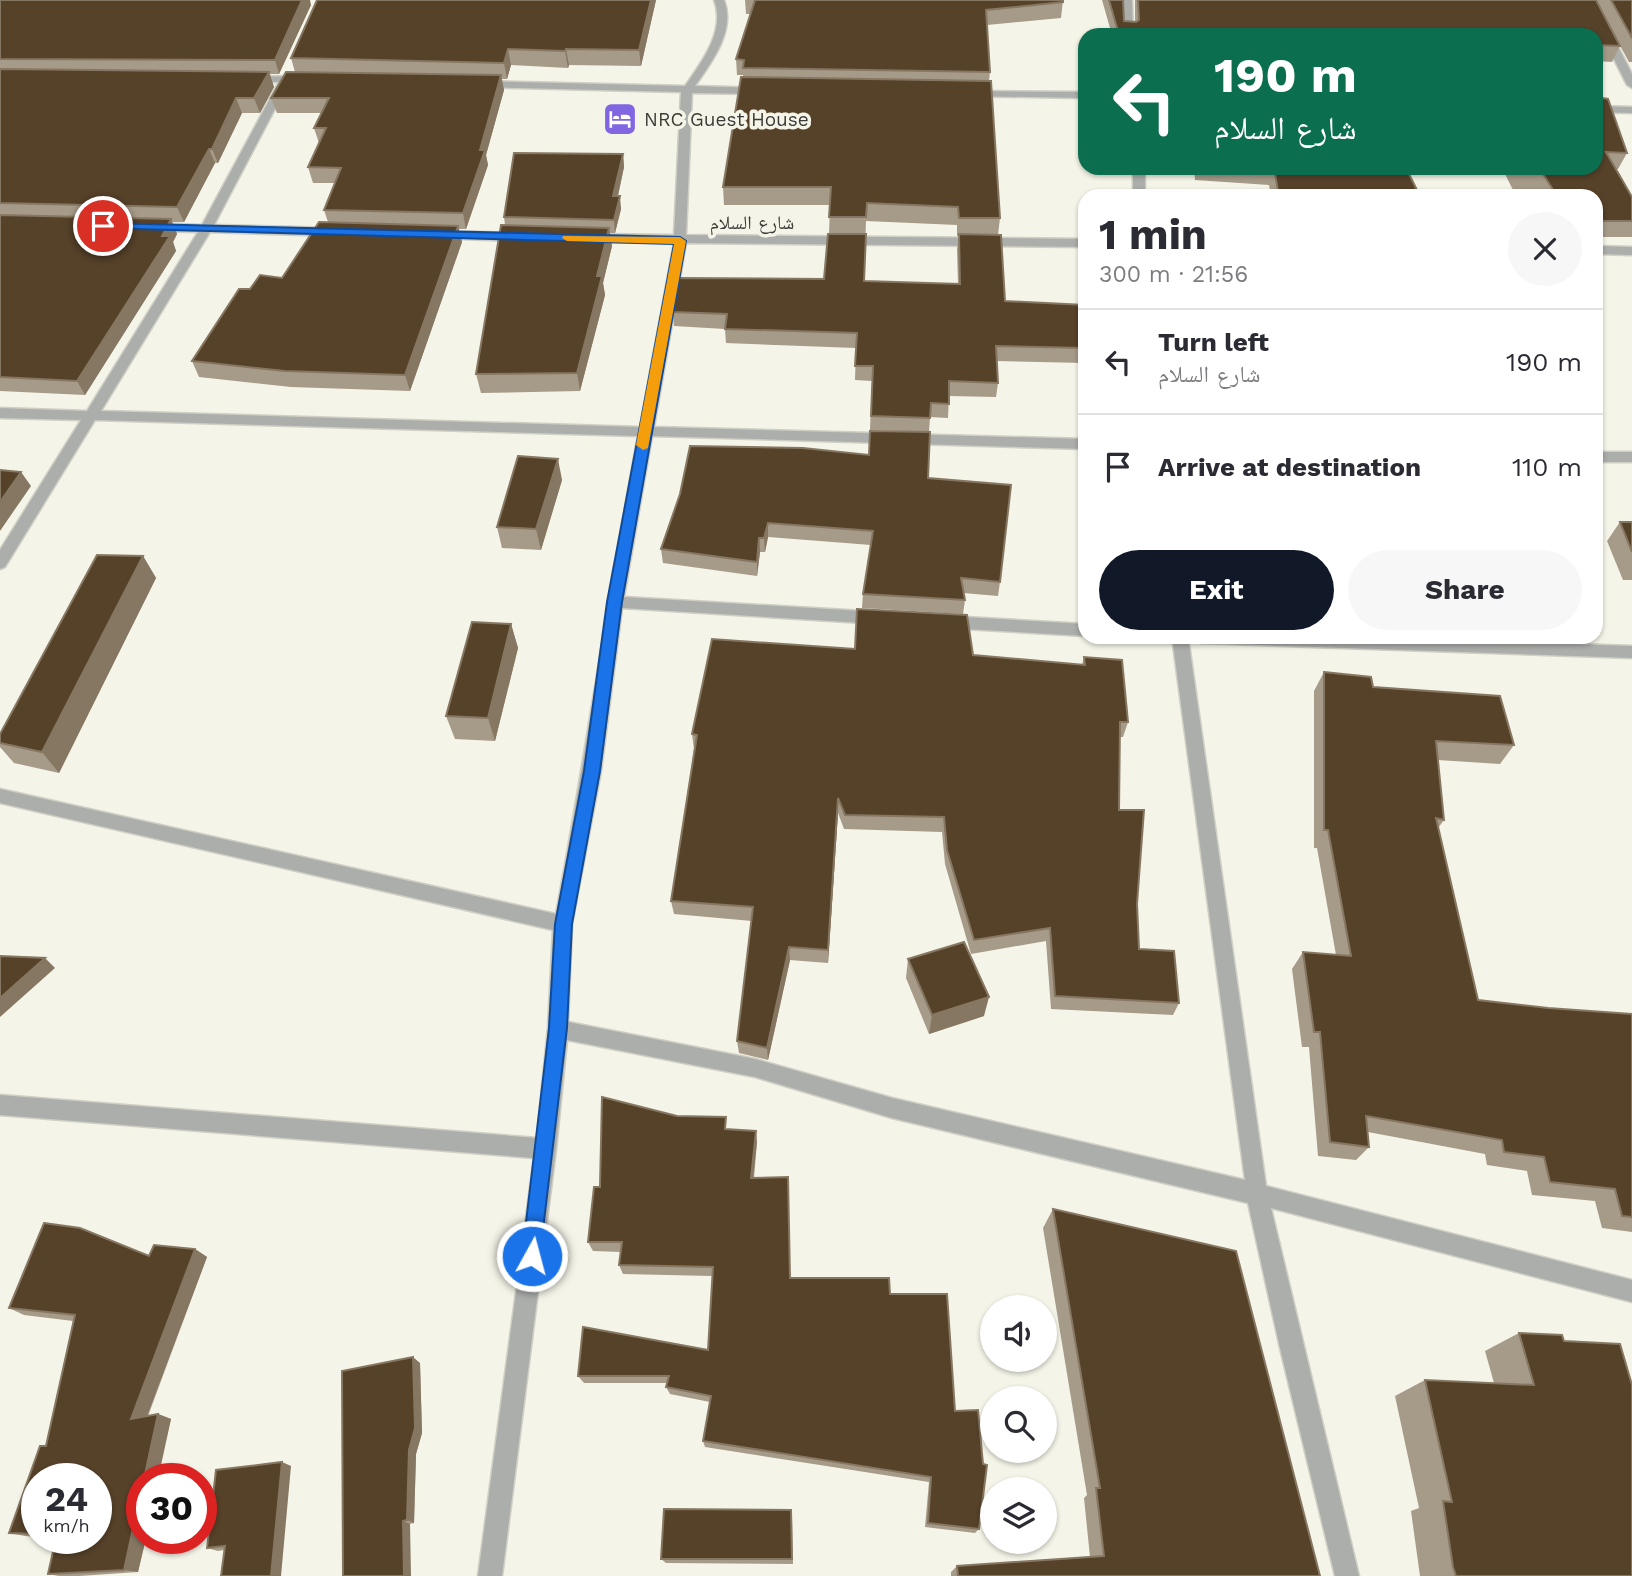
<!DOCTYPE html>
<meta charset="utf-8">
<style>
:root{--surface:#fff;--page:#f7f7f7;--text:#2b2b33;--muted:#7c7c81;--line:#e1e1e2;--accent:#111827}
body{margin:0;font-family:"Work Sans","Noto Naskh Arabic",sans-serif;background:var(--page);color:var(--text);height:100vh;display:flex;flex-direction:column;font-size:26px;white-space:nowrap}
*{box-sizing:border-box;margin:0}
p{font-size:23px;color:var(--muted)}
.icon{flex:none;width:38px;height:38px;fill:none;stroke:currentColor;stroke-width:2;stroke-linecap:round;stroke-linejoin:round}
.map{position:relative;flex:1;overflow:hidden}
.sheet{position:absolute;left:1078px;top:189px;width:525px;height:455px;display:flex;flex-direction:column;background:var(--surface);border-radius:21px;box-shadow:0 2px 5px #0004}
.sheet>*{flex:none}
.hud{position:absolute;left:1078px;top:28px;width:525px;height:147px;border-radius:21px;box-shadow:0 2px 5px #0004;background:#0b6e4f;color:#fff;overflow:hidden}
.fabs{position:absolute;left:980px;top:1295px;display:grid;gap:14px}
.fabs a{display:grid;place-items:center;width:77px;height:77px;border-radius:50%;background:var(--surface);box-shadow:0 2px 5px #0004;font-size:35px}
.speed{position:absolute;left:21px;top:1463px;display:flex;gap:14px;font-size:35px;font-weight:700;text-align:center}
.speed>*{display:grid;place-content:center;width:91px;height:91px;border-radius:50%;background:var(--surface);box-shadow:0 2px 5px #0004;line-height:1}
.speed small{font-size:18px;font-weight:400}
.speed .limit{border:10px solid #d22;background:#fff;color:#111}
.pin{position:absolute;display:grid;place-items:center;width:60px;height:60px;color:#fff;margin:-30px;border:4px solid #fff;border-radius:50%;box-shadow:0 2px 7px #0007}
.me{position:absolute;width:77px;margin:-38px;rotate:7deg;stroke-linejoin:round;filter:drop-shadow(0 0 5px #0008)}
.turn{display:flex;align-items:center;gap:24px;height:147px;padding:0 21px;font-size:32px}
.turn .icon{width:91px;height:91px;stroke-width:2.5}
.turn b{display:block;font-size:49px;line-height:60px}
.round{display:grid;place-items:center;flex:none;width:74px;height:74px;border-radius:37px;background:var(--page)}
.head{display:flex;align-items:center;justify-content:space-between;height:119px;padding:0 21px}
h1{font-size:42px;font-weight:700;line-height:52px}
.primary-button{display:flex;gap:14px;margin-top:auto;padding:14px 21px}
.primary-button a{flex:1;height:80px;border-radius:42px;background:var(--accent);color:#fff;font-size:28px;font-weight:700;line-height:80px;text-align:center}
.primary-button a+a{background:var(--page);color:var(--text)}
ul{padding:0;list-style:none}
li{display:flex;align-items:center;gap:21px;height:105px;padding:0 21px;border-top:2px solid var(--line)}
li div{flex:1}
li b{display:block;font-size:26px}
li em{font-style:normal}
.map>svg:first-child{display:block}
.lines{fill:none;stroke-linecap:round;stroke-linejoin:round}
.minor-casing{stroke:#d0cfc5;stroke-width:3}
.minor{fill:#abaeaa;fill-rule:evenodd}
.wall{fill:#a69a88;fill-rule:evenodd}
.shaded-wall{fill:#867762}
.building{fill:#564129;stroke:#867762;stroke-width:2}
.route{fill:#1a73e8;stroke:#114b97;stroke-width:2}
.slow{fill:#f59e0b}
.labels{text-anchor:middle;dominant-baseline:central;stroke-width:7;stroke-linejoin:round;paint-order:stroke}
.far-poi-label{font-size:19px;fill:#3c3b37;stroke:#f5f4e8;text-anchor:start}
.far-street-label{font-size:19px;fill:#3c3b37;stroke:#f5f4e8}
</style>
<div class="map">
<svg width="1632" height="1576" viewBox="0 0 1632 1576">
<rect width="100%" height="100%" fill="#f5f4e8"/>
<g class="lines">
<g class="minor-casing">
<g id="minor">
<path d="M714,0h10c12,30 -12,62 -29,86l68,2 5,3 -5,3 -71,-1 -6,142 399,4v8l-399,-4 -32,184 431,12v10l-433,-13 -28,161 256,15 8,6 -8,6 -258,-16 -21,163 -29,153 -4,98 187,37 137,39 353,82 -73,-543h16l78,549 366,94v22l-361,-94 88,368h-24l-55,-228 -32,-145 -356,-85 -137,-41 -188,-37 -11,109 -54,427h-24l56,-418 -534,-43v-20l537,43 11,-110 5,-98 -553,-127v-14l556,125c30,-159 52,-319 82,-478l-543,-16 -90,147 -5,2v-19l81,-130 -81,-2v-10l87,3 111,-179 -48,-1 -6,-4 6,-4 52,2 77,-143h-31l-5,-3 1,-2 60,-1 5,3 -1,2 -19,1 -75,143 122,3 6,4 -6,4 -126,-4 -109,179 539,16 34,-184 -86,-1 -6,-4 6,-4 86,1 7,-143 -202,-5 -5,-3 5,-3 206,5c17,-24 41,-56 29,-86z"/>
<polygon points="1122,0 1132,0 1133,35 1123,35"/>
<polygon points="1584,0 1594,0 1632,74 1632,88 1627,85"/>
<polygon points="969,91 1085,92 1085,98 965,96 965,92"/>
<polygon points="1596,106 1632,107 1632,113 1596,112"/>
<rect x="1133" y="168" width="12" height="28"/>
<polygon points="437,231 521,233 527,237 521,241 433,238 433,232"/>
<polygon points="1596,246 1632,247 1632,255 1596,254"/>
<rect x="1596" y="452" width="36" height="10"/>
<polygon points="947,616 1085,624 1085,636 947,628 939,622"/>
<polygon points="1192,637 1375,637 1632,646 1632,658 1200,643"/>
</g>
</g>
<use href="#minor" class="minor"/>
</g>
<g class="wall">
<polygon points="0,0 311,5 279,74 270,74 274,87 260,113 242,113 218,163 215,163 184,222 172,222 177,234 173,242 176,251 85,395 0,391"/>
<polygon points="656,0 641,66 569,65 568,68 511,65 507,79 502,79 504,90 486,155 488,165 466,229 459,229 462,242 410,391 291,387 199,377 192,361 250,289 282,278 328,222 324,210 335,183 313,183 308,167 319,143 314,128 321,113 277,113 271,98 295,72 291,58"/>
<path d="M745,0h318l-2,18 -74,7 3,47 -1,9 11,137 -2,17 7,66 80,4v58l-88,-2 1,22 -2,14 -47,-1 -1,22 -18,-1 -1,15 -59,-2 2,-49 -17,-1 1,-32 -130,-5 -1,-14 -51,-3 -1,-14 151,-33 5,-45 1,-29h-106l-1,-18 20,-110v-2h-6l-1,-16 15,-45h-5zM866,221l91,4v11h2l-2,13 1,35 -94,-3z"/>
<polygon points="1102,0 1123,0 1124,21 1135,22 1135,0 1632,0 1632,62 1629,62 1607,22 1620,46 1612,62 1596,61 1596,35 1112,35"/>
<polygon points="1602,98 1627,153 1618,169 1616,169 1632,197 1632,237 1596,237 1596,196 1539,196 1535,190 1513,190 1504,172 1419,173 1417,168 1596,168"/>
<polygon points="623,154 624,167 618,196 621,209 615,233 610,233 612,246 603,283 605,295 580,391 481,393 476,374 505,225 504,217"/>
<polygon points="1194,168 1406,168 1420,196 1271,196 1269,185 1195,180"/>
<polygon points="928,478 1000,582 998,596 963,593 965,600 963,614 862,608 863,594 871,545 768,537 765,552 760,552 757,576 663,563 661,549"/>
<polygon points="562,480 541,550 502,548 497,527"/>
<polygon points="1620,522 1632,522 1632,580 1623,580 1607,541"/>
<polygon points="143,556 156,578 59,773 14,763 0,747 0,734"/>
<polygon points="511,624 518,648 495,741 455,739 446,716"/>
<polygon points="855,649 973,655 1082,665 1084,657 1128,722 1123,737 1120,737 1119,810 1137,904 1139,949 1179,1003 1173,1015 1051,1009 1046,941 971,954 945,864 942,832 844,829 838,813 828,963 790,960 768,1060 739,1053 737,1041 752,921 674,914 671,901 694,749 692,734"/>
<polygon points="1324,672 1373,687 1514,745 1500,764 1438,760 1444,820 1438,828 1478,1000 1548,1008 1632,1014 1632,1232 1602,1228 1595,1201 1532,1195 1527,1171 1487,1165 1485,1154 1368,1132 1369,1147 1356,1160 1318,1156 1309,1047 1302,1047 1292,969 1303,952 1336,955 1317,848 1314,848 1314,691"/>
<polygon points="908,959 984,1016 929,1034 906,978"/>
<polygon points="727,1130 757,1142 754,1178 790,1278 890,1294 955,1411 979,1529 975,1533 925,1527 929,1482 705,1447 703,1441 710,1402 670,1394 666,1387 667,1383 584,1383 578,1376 708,1350 712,1276 623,1274 619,1265 621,1252 593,1251 588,1242"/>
<polygon points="1053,1209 1320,1576 951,1576 951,1572 957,1566 1090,1557 1084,1498 1087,1495 1043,1228"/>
<polygon points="195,1249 207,1257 148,1416 158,1414 171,1419 142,1538 146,1538 138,1572 79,1576 59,1576 48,1574 96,1538 37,1479 37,1537 25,1536 9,1533 46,1446 73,1321 24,1315 9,1308 149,1256"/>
<polygon points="1519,1333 1632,1576 1420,1576 1411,1511 1419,1508 1395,1396 1425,1380 1494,1383 1485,1351"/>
<polygon points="420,1363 422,1433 416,1454 414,1523 410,1524 343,1576"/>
<polygon points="291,1466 224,1550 218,1551 207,1548"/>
<polygon points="792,1516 793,1564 666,1563 661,1559"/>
</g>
<g class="shaded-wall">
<polygon points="302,0 310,0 311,5 279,74 275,60"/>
<polygon points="651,0 656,0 641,66 639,50"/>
<polygon points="508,49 511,65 507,79 504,63"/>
<polygon points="566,49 569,65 568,68 565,51"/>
<polygon points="269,72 274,87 260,113 254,98"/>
<polygon points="501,75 504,90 486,155 488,165 466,229 463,213"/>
<polygon points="236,98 242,113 218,163 212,149"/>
<polygon points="209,149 215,163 184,222 177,207"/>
<polygon points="623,154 624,167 615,209 613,196"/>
<polygon points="620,196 621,209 615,233 614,220"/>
<polygon points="171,219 177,234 173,242 176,251 85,395 77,381"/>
<polygon points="458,226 462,242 410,391 405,375"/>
<polygon points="609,228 612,246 603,283 605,295 580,391 577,373 597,276"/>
<polygon points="558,459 562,480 541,550 536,529"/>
<polygon points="21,472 31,486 0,531 0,502"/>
<polygon points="768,523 768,537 765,552 764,538"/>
<polygon points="759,538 760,552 757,576 757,562"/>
<polygon points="143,556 156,578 59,773 42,752"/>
<polygon points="511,624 518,648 495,741 488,718"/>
<polygon points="838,798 838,813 828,963 828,950"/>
<polygon points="789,947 790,960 768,1060 767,1048"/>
<polygon points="45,958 55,968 0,1017 0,998"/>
<polygon points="989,997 984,1016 929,1034 932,1015"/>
<polygon points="756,1131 757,1142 752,1188 751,1178"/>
<polygon points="195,1249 207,1257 144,1424 131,1419"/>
<polygon points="413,1357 420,1363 422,1433 416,1454 414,1523 407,1520"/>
<polygon points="158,1414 171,1419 158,1479 144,1479"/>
<polygon points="282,1462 291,1466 281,1576 271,1576"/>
<polygon points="142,1487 142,1538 146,1538 138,1572 124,1570"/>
<polygon points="403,1521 410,1524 411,1576 404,1576"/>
</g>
<g class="building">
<polygon points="0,0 302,0 275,60 0,59"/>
<polygon points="317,0 651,0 639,50 566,49 565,51 508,49 504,63 291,58"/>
<polygon points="755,0 1063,0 1063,2 986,10 990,72 743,68 744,60 736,59"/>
<polygon points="1109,0 1123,0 1124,21 1136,22 1139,20 1138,0 1596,0 1620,46 1596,45 1596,35 1119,35"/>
<polygon points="1611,0 1632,0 1632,38"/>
<polygon points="0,69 269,72 254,98 236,98 212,149 209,149 177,207 0,203"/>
<polygon points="286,72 501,75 480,150 485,150 463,213 324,210 341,168 308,167 326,128 314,128 329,98 271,98"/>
<polygon points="741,77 991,81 1000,218 959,218 958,207 867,203 866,217 829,217 831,187 723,187"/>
<polygon points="1596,78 1602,88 1602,98 1608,99 1627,153 1606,152 1632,197 1632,221 1596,221 1596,196 1557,196 1543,174 1520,174 1517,168 1596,168"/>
<polygon points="514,153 623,154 613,196 620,196 614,220 504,217"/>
<polygon points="1259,168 1406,168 1420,196 1279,196 1274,169"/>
<polygon points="0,215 171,219 162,236 170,236 77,381 0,377"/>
<polygon points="319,222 458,226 405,375 285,371 192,361 239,289 250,289 260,275 282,278"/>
<polygon points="501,225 609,228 597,276 602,276 577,373 476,374"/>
<polygon points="828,234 866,234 864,281 960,284 959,234 1001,235 1005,301 1085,305 1085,348 996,346 998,383 949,381 949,404 931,403 930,418 871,416 873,366 855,366 857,333 725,329 727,314 673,312 679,278 824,279"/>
<polygon points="870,431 930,432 928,478 1011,485 1000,582 961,578 965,600 863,594 873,531 768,523 764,538 759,538 757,562 661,549 680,494 690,446 803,448 869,455"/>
<polygon points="518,456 558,459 536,529 497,527"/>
<polygon points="0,470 21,472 0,502"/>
<polygon points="1620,522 1632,522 1632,552"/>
<polygon points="97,555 143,556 42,752 0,743 0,734"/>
<polygon points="857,609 967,615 973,655 1085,665 1084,657 1122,660 1128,722 1120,722 1119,810 1144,810 1137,904 1139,949 1174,951 1179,1003 1055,996 1050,928 974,940 947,850 944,817 845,815 838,798 828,950 789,947 767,1048 737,1041 753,907 671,901 697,735 692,734 712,639 855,649"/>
<polygon points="472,622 511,624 488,718 446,716"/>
<polygon points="1324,672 1371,677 1373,687 1500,696 1514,745 1436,741 1444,820 1436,818 1478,1000 1548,1008 1632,1014 1632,1217 1622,1216 1615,1189 1550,1182 1544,1157 1504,1152 1502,1140 1366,1116 1369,1147 1330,1142 1320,1032 1314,1032 1303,952 1351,956 1328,830 1324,830"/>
<polygon points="964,942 989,997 932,1015 908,959"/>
<polygon points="0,956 45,958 0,998"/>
<polygon points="602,1097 677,1116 726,1117 725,1129 756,1131 751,1178 788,1177 790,1278 889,1278 890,1294 947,1294 955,1411 978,1410 983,1464 987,1465 979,1529 928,1523 931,1477 703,1441 711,1396 666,1387 669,1376 578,1376 583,1327 708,1350 713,1267 619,1265 622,1242 588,1242 594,1187 600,1187"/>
<polygon points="1053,1209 1236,1251 1320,1576 958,1576 957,1566 1104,1556 1096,1488 1100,1488"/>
<polygon points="44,1223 80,1228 149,1256 154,1245 195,1249 131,1419 158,1414 144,1479 142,1479 142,1487 124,1570 48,1574 56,1538 96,1538 96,1479 37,1479 37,1534 9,1533 40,1446 46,1446 75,1315 9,1308"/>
<polygon points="1519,1333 1562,1335 1564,1341 1620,1344 1632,1385 1632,1576 1456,1576 1453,1567 1443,1501 1452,1502 1425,1380 1534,1385"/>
<polygon points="413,1357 415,1428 409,1450 407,1520 403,1521 404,1576 343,1576 342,1371"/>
<polygon points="282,1462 271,1576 221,1576 225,1546 207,1548 216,1470"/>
<polygon points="664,1509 791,1510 792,1559 661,1559"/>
</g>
<polygon class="route" points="103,223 680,237 686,241 622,602 600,771 572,924 567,1028 539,1263 532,1266 525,1263 522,1256 549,1028 555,924 584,771 607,602 674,244 99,228 99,224"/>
<polygon class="slow" points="563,236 680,237 686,241 648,448 643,450 636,445 674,244 567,241 562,238"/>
<defs>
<g id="hotel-square" transform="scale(1.75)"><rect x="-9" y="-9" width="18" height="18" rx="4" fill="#8265e1" stroke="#f5f4e8"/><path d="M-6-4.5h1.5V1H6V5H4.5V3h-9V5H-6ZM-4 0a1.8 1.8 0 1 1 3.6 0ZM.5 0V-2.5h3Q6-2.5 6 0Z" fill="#fff"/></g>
</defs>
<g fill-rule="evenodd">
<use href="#hotel-square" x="620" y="119"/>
</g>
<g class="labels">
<g class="far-poi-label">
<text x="644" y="119">NRC Guest House</text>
</g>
<g class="far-street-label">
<text x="752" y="222">شارع السلام</text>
</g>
</g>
</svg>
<div class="fabs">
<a><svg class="icon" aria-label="sound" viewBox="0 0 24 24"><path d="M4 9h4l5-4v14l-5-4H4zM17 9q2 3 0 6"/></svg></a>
<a><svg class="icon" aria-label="search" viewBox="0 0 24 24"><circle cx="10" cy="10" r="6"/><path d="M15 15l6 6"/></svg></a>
<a><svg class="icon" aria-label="layers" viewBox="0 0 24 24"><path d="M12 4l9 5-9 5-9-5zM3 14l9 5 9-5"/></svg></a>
</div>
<div class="speed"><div>24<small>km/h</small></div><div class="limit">30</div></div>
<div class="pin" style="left:103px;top:226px;background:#d93025"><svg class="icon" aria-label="arrive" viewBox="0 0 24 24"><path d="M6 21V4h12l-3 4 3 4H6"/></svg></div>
<svg class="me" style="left:532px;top:1256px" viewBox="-20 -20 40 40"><circle r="17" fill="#1a73e8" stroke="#fff" stroke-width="3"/><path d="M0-11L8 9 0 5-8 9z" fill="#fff"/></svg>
<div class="hud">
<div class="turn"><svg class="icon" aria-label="left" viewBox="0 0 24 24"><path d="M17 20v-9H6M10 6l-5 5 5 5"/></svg><div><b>190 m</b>شارع السلام</div></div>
</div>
<section class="sheet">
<div class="head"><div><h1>1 min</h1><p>300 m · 21:56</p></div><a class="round"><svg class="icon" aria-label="close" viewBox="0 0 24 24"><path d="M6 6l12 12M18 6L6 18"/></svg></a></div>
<ul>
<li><svg class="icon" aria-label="left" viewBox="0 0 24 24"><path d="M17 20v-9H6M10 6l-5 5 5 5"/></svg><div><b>Turn left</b><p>شارع السلام</p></div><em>190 m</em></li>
<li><svg class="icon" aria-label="arrive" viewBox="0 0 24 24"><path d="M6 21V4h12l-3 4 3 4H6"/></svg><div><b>Arrive at destination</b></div><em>110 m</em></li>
</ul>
<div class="primary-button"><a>Exit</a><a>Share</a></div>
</section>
</div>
